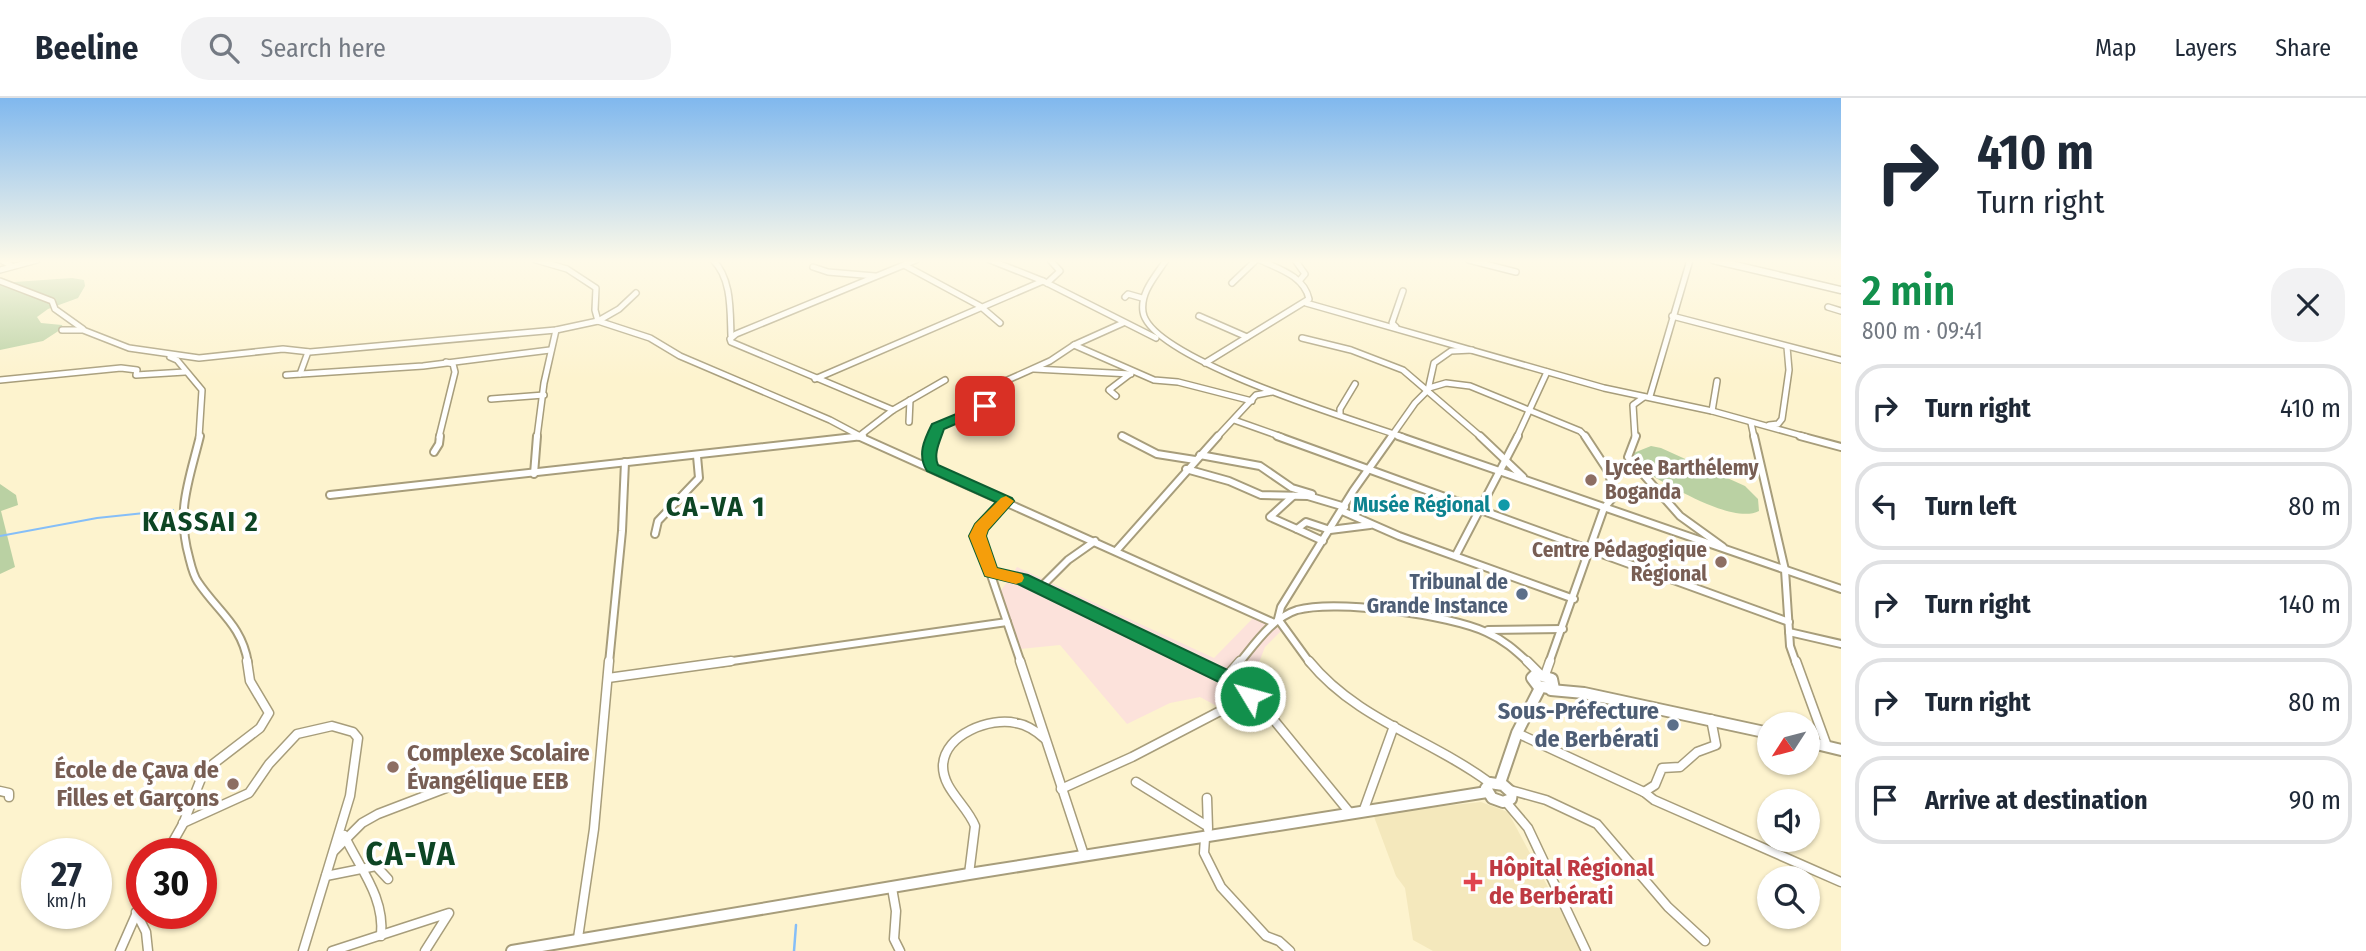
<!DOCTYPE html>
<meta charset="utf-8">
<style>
:root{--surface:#fff;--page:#f2f2f3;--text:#1f2937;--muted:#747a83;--line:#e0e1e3;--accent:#12904c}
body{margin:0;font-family:"Fira Sans Condensed",sans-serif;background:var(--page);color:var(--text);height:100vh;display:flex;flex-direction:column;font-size:26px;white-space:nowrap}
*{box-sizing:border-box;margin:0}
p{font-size:23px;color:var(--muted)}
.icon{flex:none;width:38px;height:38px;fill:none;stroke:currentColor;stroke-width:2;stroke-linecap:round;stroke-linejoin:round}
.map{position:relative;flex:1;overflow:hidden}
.details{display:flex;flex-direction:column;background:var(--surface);width:525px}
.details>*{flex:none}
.guide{background:#fff;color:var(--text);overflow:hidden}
.needle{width:46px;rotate:234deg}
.buttons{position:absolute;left:1757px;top:614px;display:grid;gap:14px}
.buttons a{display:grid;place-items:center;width:63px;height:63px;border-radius:50%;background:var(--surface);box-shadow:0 2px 5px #0004;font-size:35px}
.speed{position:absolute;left:21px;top:740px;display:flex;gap:14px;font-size:35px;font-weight:700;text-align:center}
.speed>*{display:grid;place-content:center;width:91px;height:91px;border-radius:50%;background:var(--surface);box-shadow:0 2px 5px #0004;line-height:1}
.speed small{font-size:18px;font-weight:400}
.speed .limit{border:10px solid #d22;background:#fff;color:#111}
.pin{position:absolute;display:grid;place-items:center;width:60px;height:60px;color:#fff;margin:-30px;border-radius:14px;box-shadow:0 4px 10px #0006}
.me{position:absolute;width:77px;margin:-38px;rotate:307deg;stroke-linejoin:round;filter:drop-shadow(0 0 5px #0008)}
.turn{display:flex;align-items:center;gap:24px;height:147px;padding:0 21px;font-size:32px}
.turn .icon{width:91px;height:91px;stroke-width:2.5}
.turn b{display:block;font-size:49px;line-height:60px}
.round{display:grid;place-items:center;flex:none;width:74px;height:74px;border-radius:28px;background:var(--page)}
.head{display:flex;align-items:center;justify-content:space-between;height:119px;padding:0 21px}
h1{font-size:42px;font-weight:600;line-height:52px;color:var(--accent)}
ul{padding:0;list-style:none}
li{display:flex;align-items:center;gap:21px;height:88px;margin:0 14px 10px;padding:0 7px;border:4px solid var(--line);border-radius:28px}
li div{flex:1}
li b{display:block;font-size:26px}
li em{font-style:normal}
header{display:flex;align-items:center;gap:42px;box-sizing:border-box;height:98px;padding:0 35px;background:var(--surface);border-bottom:2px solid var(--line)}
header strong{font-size:33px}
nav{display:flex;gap:38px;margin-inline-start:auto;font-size:24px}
.search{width:490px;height:63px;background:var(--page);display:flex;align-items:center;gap:18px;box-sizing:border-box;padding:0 24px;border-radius:28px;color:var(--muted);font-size:26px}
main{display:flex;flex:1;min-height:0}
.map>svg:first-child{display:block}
.commercial{fill:#fce2db}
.built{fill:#f4e8bc}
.green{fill:#bad1a3}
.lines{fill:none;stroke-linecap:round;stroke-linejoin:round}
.stream-far1{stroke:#85bef8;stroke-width:2}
.stream{stroke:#85bef8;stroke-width:2.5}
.minor-far2-casing{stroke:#a79d7b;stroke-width:8}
.minor-far1-casing{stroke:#a79d7b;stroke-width:10}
.minor-casing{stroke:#a79d7b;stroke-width:11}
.major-far1-casing{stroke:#a79d7b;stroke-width:9}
.major-casing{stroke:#a79d7b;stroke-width:14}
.minor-far2{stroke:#fff;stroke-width:5}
.minor-far1{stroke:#fff;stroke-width:6}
.minor{stroke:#fff;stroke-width:8}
.major-far1{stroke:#fff;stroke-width:6}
.major{stroke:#fff;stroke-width:10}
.route{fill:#12904c;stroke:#0c5e31;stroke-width:2}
.slow{fill:#f59e0b}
.education-dot{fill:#8d6e63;stroke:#fff;stroke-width:2.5}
.culture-dot{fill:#0f9aa8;stroke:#fff;stroke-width:2.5}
.service-dot{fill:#5c6f8a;stroke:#fff;stroke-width:2.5}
.health-dot{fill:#e0444e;stroke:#fff;stroke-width:2.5}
.labels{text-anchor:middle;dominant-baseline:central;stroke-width:7;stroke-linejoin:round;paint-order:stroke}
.education-label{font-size:21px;font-weight:bold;fill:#785e54;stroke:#fff;text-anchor:start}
.culture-label{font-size:21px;font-weight:bold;fill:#0d838f;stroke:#fff;text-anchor:end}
.service-label{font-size:21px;font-weight:bold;fill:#4e5e75;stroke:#fff;text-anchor:end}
.near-service-label{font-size:24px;font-weight:bold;fill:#4e5e75;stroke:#fff;text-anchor:end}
.near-education-label{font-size:24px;font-weight:bold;fill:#785e54;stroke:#fff;text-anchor:start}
.near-health-label{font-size:24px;font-weight:bold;fill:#be3a42;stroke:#fff;text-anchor:start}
.district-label{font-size:28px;font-weight:bold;letter-spacing:2px;fill:#0d4524;stroke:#fff}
.near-district-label{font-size:33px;font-weight:bold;letter-spacing:2px;fill:#0d4524;stroke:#fff}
</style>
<header>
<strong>Beeline</strong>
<div class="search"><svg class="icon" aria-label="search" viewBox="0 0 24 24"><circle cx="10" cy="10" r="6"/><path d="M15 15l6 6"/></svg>Search here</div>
<nav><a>Map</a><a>Layers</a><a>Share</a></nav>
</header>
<main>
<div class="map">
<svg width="1841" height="853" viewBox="0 0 1841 853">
<rect width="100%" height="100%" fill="#fdf3ce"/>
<polygon class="commercial" points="1017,469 1214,560 1255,518 1282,532 1265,549 1256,572 1287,600 1252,627 1200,599 1170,605 1127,626 1060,547 1020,551 998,497"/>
<polygon class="built" points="1481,704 1508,714 1582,853 1433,853 1413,842 1405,790 1396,778 1373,716"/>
<g class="green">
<polygon points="72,180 84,182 85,188 78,200 48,211 37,219 41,225 62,227 63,230 43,243 0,252 0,185"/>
<path d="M1651,348l10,2 84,38 13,13 1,12c-27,14 -93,-28 -119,-42l-10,-10 1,-5z"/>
<polygon points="0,386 16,397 18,407 1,413 15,469 0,476"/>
</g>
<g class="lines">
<polyline class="stream-far1" points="0,438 97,420 173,412"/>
<polyline class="stream" points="794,853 796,827"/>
<g class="minor-far2-casing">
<g id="minor-far2">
<polyline points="1,162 12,168"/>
<polyline points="536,162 567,171 596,190 595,212 598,223"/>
<path d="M713,162c19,19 17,51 18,76"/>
<polyline points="990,162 1043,183 1156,240"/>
<path d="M1166,162c-10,16 -26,32 -23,52 7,47 214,109 260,125"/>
<polyline points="1295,162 1305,176 1299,183"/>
<polyline points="1469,162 1516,174"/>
<polyline points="904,167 980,208 1000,225"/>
<polyline points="813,169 828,174 875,178"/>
<polyline points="0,172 37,162"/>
<polyline points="0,183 52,203 55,211 83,231"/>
<polyline points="1047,185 1060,173 1050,162"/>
<polyline points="1232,185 1256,162"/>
<polyline points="1125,199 1128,196 1142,200"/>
<polyline points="1306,205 1604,290 1712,313 1806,339"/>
<polyline points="1828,209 1841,213"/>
<polyline points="1199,218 1247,239"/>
<polyline points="1672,218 1841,262"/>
<polyline points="598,223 650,240 680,258 830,322 862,339"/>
<polyline points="1123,225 1074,247 1154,282 1178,284 1252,303"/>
<polyline points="1396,229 1392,225 1403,193"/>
<polyline points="62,232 83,232 129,250 199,260 283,251 310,254 556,232 598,223 619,211 636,195"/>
<polyline points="1302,240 1351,252 1403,272 1481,339"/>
<polyline points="170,259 177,262 202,292 199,339"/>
<path d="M1205,265l104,-64c-5,-23 -30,-30 -49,-39"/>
<polyline points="1034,271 1131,276"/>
<polyline points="300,276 308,254"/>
<polyline points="286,277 423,268 550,252"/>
<polyline points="815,281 1043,183"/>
<polyline points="0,282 121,270 137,272 136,277 185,274"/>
<polyline points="1429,290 1446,285 1470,288 1580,333 1586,339"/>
<polyline points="1116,298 1109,292 1130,276"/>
<polyline points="1650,298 1690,162"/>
<polyline points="491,301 544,297"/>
<polyline points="893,312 731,244 730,241 736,236 916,162"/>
<polyline points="1712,313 1717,283"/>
<polyline points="1340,316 1340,311 1355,286"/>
<polyline points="1234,322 1282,339"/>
<polyline points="909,324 910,302"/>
<polyline points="1751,325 1754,339"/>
<polyline points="1769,327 1778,326 1782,321 1789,272 1787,249"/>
<polyline points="439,339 455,274 453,266 446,264"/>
<polyline points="537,339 544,285 556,232"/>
<polyline points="858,339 893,312 945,282"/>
<polyline points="932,339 937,329 974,314 997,299 1001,285 1050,263 1074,247"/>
<polyline points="1217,339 1256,297 1272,294"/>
<polyline points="1391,339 1415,305 1428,292 1434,265 1451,253 1472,252"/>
<polyline points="1517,339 1547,274"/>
<polyline points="1635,339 1633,307 1644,299"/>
</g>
</g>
<g class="minor-far1-casing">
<g id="minor-far1">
<path d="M200,338c-11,45 -24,74 -11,121 2,8 4,18 9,25 20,30 44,43 50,81"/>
<polyline points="858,338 1272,524"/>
<polyline points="1122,338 1157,356 1195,362"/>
<polyline points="1277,338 1789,524"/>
<polyline points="1398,338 1841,491"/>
<polyline points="1480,338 1523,379"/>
<polyline points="1636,338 1628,359 1680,418 1723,449"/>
<polyline points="1754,338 1785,472 1790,548 1796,565"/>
<polyline points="1800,338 1841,349"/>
<polyline points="434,354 439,346 440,338"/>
<polyline points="1200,357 1260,368 1292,390 1312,396"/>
<polyline points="932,369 929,354 933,338"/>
<polyline points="1186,371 1229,383 1261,397 1308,398 1345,409"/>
<polyline points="534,376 537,338"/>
<polyline points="330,397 863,338"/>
<polyline points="1293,398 1270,419 1297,431"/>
<polyline points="1007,403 983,428 979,442 1021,565"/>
<polyline points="1342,413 1399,438 1574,501"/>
<polyline points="655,436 658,423 699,380 697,358"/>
<polyline points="1323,443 1297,431 1306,424 1330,432 1370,427"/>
<polyline points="1116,453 1218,338"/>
<polyline points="1456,457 1518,338"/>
<polyline points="991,474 1022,482 1197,565"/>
<polyline points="1040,490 1068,462 1095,443"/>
<polyline points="1488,532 1563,531"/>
<polyline points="1789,534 1841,546"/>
<polyline points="609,565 622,433 625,364"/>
<polyline points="718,565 1007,524"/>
<path d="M1239,565c16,-19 33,-45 58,-53 39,-11 153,5 189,22 18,8 29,18 43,31"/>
<polyline points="1310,565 1278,521 1281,509 1353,393 1392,338"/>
<polyline points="1549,565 1604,410 1615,397 1608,373 1585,338"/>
</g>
</g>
<g class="minor-casing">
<g id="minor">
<polyline points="1020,563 1084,757"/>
<polyline points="1193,563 1226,579 1269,616 1350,715"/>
<path d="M1309,563c48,59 122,78 181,122"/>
<polyline points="1527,563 1540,576"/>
<polyline points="1796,563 1827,648"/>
<polyline points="1545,577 1550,563"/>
<polyline points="1226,579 1240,563"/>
<polyline points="608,580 731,563"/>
<polyline points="1517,635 1644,694 1654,702 1841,784"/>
<polyline points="1136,684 1207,728"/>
<polyline points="1061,691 1132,659 1249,598"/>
<polyline points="1510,692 1546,702 1597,726 1668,809 1705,843"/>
<polyline points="0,693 9,695 9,699"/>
<polyline points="1644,694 1655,687 1662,670 1680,669 1697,654 1716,647 1711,621"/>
<polyline points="1207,700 1208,731"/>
<polyline points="1506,704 1528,730 1586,853"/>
<polyline points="1363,714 1394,628"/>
<polyline points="183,725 249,695 269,666 297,636 332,628 353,634 358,640 350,698 303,853"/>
<path d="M344,737c16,34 41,62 37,101"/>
<polyline points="1205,740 1204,755 1221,789 1266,838 1279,843 1290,853"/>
<polyline points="334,753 362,725 378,716 446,690"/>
<polyline points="166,756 183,726 204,673 260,630 269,615 250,583 247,563"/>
<path d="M969,776l6,-48c-8,-21 -33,-37 -32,-61 2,-31 47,-48 73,-42 11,2 20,8 28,15"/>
<polyline points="326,778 376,768 388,781"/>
<polyline points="892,790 896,813 894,841 900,853"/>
<polyline points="136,814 146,834 148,853"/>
<polyline points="578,840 594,731 609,563"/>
<polyline points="120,853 142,803"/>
<polyline points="332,853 449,815 425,853"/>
</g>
</g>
<g class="major-far1-casing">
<polyline id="major-far1" points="1713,162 1841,192"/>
</g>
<g class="major-casing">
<g id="major">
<polygon points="1536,576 1552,581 1554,591 1538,588 1532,580"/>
<polyline points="1551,592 1584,595 1769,635"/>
<polyline points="1808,644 1841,652"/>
<polygon points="1490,685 1503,687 1512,695 1511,701 1503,704 1492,700 1486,690"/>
<polyline points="1500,685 1517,635 1540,590"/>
<polyline points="512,853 969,776 1487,694"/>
</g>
</g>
<use href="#minor-far2" class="minor-far2"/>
<use href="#minor-far1" class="minor-far1"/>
<use href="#minor" class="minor"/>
<use href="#major-far1" class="major-far1"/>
<use href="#major" class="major"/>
</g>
<linearGradient id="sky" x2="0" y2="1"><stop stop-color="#80b8ee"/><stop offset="0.58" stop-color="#fefae9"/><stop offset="1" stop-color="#fefae9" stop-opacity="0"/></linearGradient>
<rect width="1841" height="281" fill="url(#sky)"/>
<path class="route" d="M985,304l5,1v6l-46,20c-4,12 -11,25 -6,36l74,33 2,3 -26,29 -2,6 11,32 31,7 204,97 27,24 -3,6c-14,5 -26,-11 -37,-20l-201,-98 -33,-8 -16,-40 6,-12 21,-22 -69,-31c-10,-16 -3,-31 5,-47z"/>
<polygon class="slow" points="1006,398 1014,403 988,432 986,438 997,470 1022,476 1024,480 1022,484 1016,486 985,478 969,438 975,426 1001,400"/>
<g class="education-dot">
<circle cx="1591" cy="382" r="7"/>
<circle cx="1721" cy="464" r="7"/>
<circle cx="393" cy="669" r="7"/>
<circle cx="233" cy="686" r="7"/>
</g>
<circle class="culture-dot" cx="1504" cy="407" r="7"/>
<g class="service-dot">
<circle cx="1522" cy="496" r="7"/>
<circle cx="1673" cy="627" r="7"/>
</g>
<path class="health-dot" d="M1469.5 773.5h7v7h7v7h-7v7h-7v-7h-7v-7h7z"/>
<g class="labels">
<g class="education-label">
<text x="1605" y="370">Lycée Barthélemy<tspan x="1605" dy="24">Boganda</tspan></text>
<text x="1707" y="452" text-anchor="end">Centre Pédagogique<tspan x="1707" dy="24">Régional</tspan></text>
</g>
<g class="culture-label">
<text x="1490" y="407">Musée Régional</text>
</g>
<g class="service-label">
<text x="1508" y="484">Tribunal de<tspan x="1508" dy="24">Grande Instance</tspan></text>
</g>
<g class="near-service-label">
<text x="1659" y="613">Sous-Préfecture<tspan x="1659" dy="28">de Berbérati</tspan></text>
</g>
<g class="near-education-label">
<text x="407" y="655">Complexe Scolaire<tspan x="407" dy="28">Évangélique EEB</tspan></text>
<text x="219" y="672" text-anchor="end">École de Çava de<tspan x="219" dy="28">Filles et Garçons</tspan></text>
</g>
<g class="near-health-label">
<text x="1489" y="770">Hôpital Régional<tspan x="1489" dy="28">de Berbérati</tspan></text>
</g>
<g class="district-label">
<text x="716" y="408">CA-VA 1</text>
<text x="201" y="423">KASSAI 2</text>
</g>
<g class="near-district-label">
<text x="411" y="756">CA-VA</text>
</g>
</g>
</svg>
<div class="buttons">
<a><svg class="needle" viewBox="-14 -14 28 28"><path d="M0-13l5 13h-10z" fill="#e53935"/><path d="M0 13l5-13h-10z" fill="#747a83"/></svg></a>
<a><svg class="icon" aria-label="sound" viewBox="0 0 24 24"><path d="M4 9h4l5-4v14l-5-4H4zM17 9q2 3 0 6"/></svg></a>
<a><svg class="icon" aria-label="search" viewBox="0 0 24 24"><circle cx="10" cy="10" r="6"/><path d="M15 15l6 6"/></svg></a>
</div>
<div class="speed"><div>27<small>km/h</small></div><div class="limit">30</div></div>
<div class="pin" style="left:985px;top:308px;background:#d93025"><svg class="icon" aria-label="arrive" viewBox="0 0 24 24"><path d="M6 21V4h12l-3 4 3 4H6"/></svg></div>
<svg class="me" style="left:1250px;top:598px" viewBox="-20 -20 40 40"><circle r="17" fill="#12904c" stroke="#fff" stroke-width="3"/><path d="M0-11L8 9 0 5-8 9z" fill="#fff"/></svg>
</div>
<section class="details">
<div class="guide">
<div class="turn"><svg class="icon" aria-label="right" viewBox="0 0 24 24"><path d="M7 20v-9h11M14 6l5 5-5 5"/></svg><div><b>410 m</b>Turn right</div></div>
</div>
<div class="head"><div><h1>2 min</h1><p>800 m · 09:41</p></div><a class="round"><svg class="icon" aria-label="close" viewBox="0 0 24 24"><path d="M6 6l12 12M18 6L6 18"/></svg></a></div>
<ul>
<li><svg class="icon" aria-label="right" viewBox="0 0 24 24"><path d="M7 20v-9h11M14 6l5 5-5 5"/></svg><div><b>Turn right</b></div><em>410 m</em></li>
<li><svg class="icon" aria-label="left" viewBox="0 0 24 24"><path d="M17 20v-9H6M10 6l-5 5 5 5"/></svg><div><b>Turn left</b></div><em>80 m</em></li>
<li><svg class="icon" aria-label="right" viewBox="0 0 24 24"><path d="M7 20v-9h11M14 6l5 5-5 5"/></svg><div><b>Turn right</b></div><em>140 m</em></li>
<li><svg class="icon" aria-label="right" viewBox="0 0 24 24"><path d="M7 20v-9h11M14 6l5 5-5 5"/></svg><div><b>Turn right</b></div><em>80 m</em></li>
<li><svg class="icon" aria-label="arrive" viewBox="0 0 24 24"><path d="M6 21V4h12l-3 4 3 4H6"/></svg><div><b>Arrive at destination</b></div><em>90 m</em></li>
</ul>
</section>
</main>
